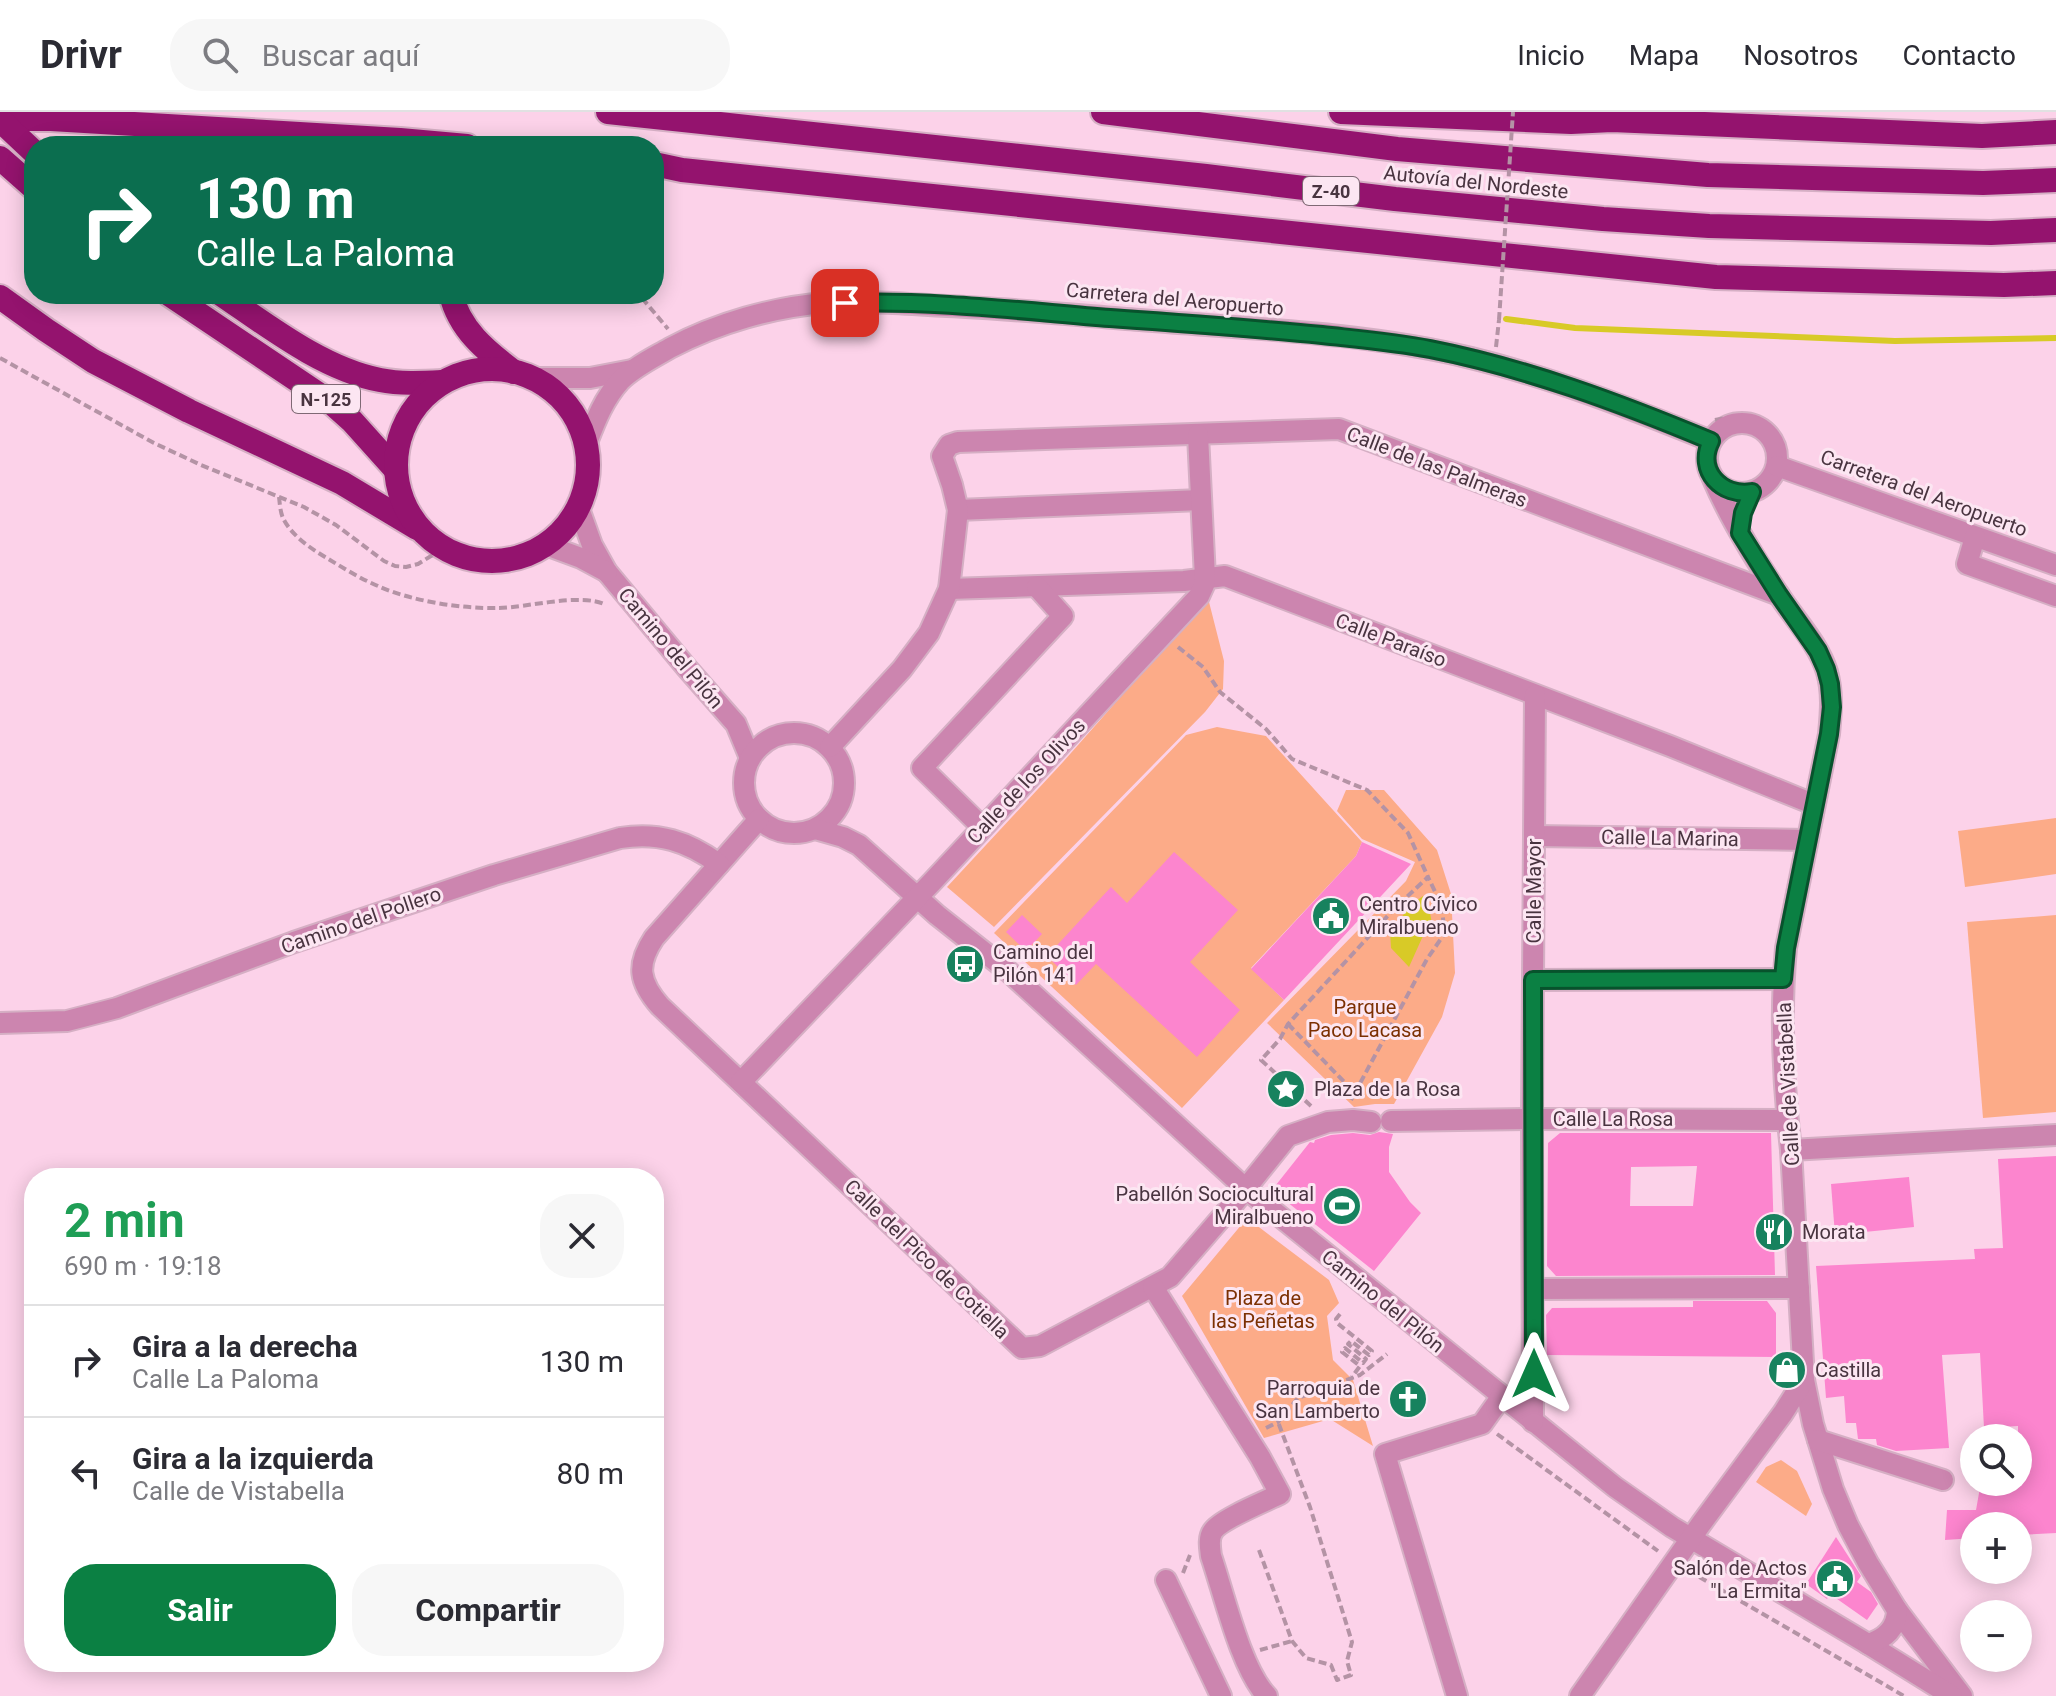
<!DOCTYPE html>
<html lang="es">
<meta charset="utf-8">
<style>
:root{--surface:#fff;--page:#f7f7f7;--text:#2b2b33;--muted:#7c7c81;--line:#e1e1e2;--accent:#0b8043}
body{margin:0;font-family:Roboto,sans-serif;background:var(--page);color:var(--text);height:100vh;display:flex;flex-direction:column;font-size:30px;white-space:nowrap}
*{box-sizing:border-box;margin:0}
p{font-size:26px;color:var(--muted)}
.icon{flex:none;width:44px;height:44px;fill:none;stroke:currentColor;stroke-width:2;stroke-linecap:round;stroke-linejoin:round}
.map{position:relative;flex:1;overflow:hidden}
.panel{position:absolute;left:24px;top:1056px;width:640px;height:504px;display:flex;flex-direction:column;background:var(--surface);border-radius:32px;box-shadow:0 4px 20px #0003}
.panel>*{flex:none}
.banner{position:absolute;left:24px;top:24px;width:640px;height:168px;border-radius:32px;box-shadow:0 4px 20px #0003;background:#0b6e4f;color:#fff;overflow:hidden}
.fabs{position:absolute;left:1960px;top:1312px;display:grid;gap:16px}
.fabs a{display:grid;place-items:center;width:72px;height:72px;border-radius:50%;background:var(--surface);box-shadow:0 4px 20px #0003;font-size:40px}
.pin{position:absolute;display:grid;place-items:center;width:68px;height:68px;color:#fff;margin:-34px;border-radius:16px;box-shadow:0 4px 12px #0006}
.me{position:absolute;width:88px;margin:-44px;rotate:0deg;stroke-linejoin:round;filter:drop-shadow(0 0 6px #0008)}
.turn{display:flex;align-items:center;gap:28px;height:168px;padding:0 40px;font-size:36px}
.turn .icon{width:104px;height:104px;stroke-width:2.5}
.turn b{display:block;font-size:56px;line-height:68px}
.round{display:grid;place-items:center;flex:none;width:84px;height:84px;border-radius:32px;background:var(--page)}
.overview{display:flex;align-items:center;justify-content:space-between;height:136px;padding:0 40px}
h1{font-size:48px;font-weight:700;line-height:60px;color:#1e9e55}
.button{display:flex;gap:16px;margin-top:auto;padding:16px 40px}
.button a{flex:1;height:92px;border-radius:32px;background:var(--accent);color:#fff;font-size:32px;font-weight:700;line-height:92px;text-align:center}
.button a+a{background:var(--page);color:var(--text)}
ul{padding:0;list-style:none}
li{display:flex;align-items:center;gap:24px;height:112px;padding:0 40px;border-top:2px solid var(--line)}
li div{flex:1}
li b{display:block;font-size:30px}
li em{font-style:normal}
header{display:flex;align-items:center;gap:48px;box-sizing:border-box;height:112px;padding:0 40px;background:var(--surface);border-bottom:2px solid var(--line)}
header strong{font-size:38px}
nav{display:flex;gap:44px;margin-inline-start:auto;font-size:28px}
.search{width:560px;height:72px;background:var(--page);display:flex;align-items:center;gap:20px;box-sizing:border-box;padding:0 28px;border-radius:32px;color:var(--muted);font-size:30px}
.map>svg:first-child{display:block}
.green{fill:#fcab88}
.water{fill:#d8ca27}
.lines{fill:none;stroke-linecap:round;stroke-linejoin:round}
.stream{stroke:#d8ca27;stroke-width:6}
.building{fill:#fc85ce;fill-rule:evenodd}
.minor-casing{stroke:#d5afc4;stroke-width:24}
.highway-casing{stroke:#d5afc4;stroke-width:28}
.path{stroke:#b493a5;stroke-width:4;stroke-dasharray:8 4;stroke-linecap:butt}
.minor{stroke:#cc85af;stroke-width:20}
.highway{stroke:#94136e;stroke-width:24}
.path-bridge{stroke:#b493a5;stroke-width:4;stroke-dasharray:8 4;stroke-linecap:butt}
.route-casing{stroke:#07532c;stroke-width:20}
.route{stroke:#0b8043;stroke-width:14}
.labels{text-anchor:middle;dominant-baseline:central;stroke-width:6;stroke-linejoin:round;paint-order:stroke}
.shield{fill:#fce6f2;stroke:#7f6975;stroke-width:2}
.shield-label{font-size:18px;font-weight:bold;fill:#493440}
.street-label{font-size:20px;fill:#493440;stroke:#fce6f2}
.poi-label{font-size:20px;fill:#493440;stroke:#fce6f2;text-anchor:start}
.park-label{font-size:20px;fill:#7c3002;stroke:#fce6f2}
</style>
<header>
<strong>Drivr</strong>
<div class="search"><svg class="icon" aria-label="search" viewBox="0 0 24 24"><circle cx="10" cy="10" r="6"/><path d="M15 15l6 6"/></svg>Buscar aquí</div>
<nav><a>Inicio</a><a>Mapa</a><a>Nosotros</a><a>Contacto</a></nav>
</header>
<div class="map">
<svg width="2056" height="1584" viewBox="0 0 2056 1584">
<rect width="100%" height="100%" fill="#fcd2e9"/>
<g class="green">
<polygon points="1208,486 1224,549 1223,577 1205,600 994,815 947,775 1063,650"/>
<polygon points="1217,615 1266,624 1362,730 1356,744 1251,856 1284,888 1182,996 994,821 1186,623"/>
<polygon points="1346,678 1384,678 1437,738 1451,782 1455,861 1442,905 1394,992 1375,992 1354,995 1267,911 1406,769 1415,750 1362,727 1337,699"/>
<polygon points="2056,706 2056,762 1965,775 1958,719"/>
<polygon points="2056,803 2056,1000 1983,1006 1967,810"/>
<polygon points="1247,1106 1329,1168 1339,1191 1327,1204 1333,1248 1353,1268 1373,1334 1330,1307 1264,1326 1182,1184"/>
<polygon points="1781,1348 1797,1359 1812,1392 1806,1404 1756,1370 1766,1355"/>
</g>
<polygon class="water" points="1423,784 1429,795 1432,812 1422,826 1409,855 1391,836 1390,819 1413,791"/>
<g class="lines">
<polyline class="stream" points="1506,207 1575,216 1895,229 2056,226"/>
</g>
<g class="building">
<polygon points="1362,730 1411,752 1284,888 1251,857 1356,744"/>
<polygon points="1174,740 1238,798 1190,850 1240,898 1197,945 1096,852 1076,873 1047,844 1111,775 1127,791"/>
<polygon points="1022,803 1042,822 1026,839 1006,820"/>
<polygon points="1379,1020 1393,1022 1389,1035 1389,1060 1410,1090 1421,1101 1374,1159 1272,1078 1310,1030 1314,1031 1315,1028 1331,1023 1353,1021 1370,1023"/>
<path d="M1560,1021h211l4,142 -219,1 -9,-10 1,-123zM1697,1054l-4,40h-63l1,-39z"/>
<polygon points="2056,1044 2056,1421 2018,1423 2018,1414 1974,1414 1974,1426 1945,1428 1947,1398 1976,1398 1981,1370 2018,1370 2018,1314 1984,1316 1980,1241 1942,1243 1949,1336 1896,1339 1877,1333 1876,1327 1858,1327 1856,1311 1846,1311 1844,1284 1826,1286 1816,1154 1975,1147 1974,1137 2003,1136 1998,1047"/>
<polygon points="1909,1065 1914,1115 1835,1123 1831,1072"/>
<polygon points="1693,1189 1767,1189 1776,1201 1776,1245 1547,1243 1546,1203 1552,1196 1693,1195"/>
<polygon points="1836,1425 1861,1464 1857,1470 1871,1480 1878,1492 1867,1508 1830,1482 1827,1487 1806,1472"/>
</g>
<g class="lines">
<g class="minor-casing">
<g id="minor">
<polyline points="534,266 590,266 632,258"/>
<circle cx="1742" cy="346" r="35"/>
<path d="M586,333c9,-23 17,-45 34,-64 14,-14 33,-23 50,-33 47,-25 103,-41 156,-45 41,-3 81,1 121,3 65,3 129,9 193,14 110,9 224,12 331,38 82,20 161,51 240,83"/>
<polyline points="1777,354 2056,453"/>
<path d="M1713,367c18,42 43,82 68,119 16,24 38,47 46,74 6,21 4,41 2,62l-43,214c-6,67 -3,135 5,202l13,230 9,44 20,65 15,36 20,38 29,47 65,86"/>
<polyline points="578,394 592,433 607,460 686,555 736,612 750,646"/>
<polyline points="958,398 1201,388"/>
<polyline points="1975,425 1967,452 2056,484"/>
<polyline points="546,433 581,446 607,460"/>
<polyline points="949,477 1184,469 1225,464 1670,634 1813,692"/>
<circle cx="794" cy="671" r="50"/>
<polyline points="830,635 902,557 929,521 949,477 958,398 952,373 942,344 949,333 958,330 1339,317 1779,483"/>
<path d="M759,707l-105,119c-18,27 -15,44 6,68l362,342 18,-2 130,-69 64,-74 54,-67 40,-14 25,-2 18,2"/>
<polyline points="982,715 922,656 1063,504 1037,475"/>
<polyline points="815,717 843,725 859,733 937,803 1008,859 1246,1077 1615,1375 1672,1415 1868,1532 1952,1584"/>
<polyline points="1534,724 1807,728"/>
<polyline points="1533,868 1783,867"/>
<path d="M0,911l67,-2 50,-13 177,-66 200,-67 126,-37c39,-6 67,3 99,26"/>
<polyline points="741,970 933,769 1199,484 1204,473 1205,466 1198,323"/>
<polyline points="1391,1009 1532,1007 1787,1008"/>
<polyline points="1791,1038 2056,1023"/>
<path d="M1153,1175l107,170 20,37c-14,7 -59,25 -67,37 -5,7 -3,17 -2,25 13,38 30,113 56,140"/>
<polyline points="1534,1177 1799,1176"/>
<polyline points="1533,1310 1532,1007 1535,583"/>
<polyline points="1818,1328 1943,1368"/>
<polyline points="1166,1468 1221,1584"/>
<path d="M1868,1532c17,-5 29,-16 29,-34"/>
<polyline points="1457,1584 1385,1342 1482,1312 1502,1284"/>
<polyline points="1580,1584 1701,1412 1783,1301 1804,1268"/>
</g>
</g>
<g class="highway-casing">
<g id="highway">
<polyline points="608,0 1206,64 1395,87 1603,107 1709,114 1991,121 2056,118"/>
<polyline points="1103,0 1397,37 1708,63 1983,71 2056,68"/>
<polyline points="1341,0 1571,10 1612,8 1982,24 2056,20"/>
<polyline points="0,7 51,7 400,28 467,34"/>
<polyline points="0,8 34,40"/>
<polyline points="0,46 34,76"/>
<polyline points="654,52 682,58 1716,165 2004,173 2056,171"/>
<polyline points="169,182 333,292 352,309 396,358"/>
<path d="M221,182c47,32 102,75 159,86 20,4 41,3 62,2"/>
<path d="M451,182c8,35 35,57 63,78"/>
<polyline points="0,185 46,218 93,249 189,299 342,371 417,416"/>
<circle cx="492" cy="353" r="96"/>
</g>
</g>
<g class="path">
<polyline points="642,186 668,217"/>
<polyline points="1496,235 1499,208"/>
<polyline points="0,246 154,331 201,353 304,395 336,413 384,449 395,454 406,455 418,452 444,436"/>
<path d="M1715,308c31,-7 50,-3 66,26"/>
<path d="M279,385c1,7 1,16 5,23 9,17 29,30 46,40 15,9 31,19 48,26 33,15 84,23 120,22 27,0 84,-16 108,-3"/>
<polyline points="1178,535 1203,555 1220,580 1266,617 1292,647 1367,678 1408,721 1428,765"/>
<polyline points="1288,912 1355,981"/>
<polyline points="1311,994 1261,948 1280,927 1288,912 1395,796 1428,765 1441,792 1445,821 1427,847 1351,988"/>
<polyline points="1340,1202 1336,1207 1337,1211 1372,1239 1369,1243 1351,1229 1348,1232 1366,1247 1363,1251 1345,1236 1342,1240 1360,1254 1352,1265"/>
<polyline points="1266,1316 1278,1310 1298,1286 1360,1263 1387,1242"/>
<polyline points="1497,1322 1658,1439"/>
<polyline points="1259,1438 1292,1529 1306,1546 1331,1553 1337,1568 1351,1563 1347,1549 1352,1530 1310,1395 1278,1310"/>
<polyline points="1689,1459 1904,1584"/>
<polyline points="1183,1461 1190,1443"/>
<polyline points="1260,1538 1292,1529"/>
</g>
<use href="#minor" class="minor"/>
<use href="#highway" class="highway"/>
<polyline class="path-bridge" points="1499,208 1513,0"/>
</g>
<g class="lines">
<g class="route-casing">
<path id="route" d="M845,191c88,-3 178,8 265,15 71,5 141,10 212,17 36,4 72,7 108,14 96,19 190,54 281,92 -15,30 11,56 41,51l-9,21 -3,20 39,62 39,56 8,18 4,15 2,23 -3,27 -43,214 -3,31 -250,1 1,394"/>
</g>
<use href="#route" class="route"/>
</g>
<defs>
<g id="civic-disc" transform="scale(2)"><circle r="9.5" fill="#17825e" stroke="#fce6f2"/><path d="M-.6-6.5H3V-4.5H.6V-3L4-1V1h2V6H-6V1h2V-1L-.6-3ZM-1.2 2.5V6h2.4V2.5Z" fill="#fff"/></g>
<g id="bus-disc" transform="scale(2)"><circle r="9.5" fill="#17825e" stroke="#fce6f2"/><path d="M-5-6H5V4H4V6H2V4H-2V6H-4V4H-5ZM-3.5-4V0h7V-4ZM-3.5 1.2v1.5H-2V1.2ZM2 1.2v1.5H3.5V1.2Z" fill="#fff"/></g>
<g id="sight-disc" transform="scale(2)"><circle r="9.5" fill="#17825e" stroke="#fce6f2"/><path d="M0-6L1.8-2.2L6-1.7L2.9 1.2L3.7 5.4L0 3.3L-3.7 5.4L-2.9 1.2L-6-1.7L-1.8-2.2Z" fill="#fff"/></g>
<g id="stadium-disc" transform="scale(2)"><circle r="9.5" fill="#17825e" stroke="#fce6f2"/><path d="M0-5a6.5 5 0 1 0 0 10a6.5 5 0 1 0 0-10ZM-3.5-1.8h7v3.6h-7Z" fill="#fff"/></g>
<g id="restaurant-disc" transform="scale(2)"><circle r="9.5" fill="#17825e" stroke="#fce6f2"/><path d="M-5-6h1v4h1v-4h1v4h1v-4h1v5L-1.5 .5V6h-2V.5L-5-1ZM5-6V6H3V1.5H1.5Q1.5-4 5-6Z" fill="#fff"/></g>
<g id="shop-disc" transform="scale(2)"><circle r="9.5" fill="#17825e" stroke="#fce6f2"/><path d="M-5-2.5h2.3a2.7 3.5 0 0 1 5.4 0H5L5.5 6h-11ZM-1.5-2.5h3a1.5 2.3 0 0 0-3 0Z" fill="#fff"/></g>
<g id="church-disc" transform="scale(2)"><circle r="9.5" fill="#17825e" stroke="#fce6f2"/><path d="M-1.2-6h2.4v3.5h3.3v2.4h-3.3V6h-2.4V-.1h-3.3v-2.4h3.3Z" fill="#fff"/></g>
</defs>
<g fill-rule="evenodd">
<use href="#civic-disc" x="1331" y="804"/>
<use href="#bus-disc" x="965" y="852"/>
<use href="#sight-disc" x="1286" y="977"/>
<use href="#stadium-disc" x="1342" y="1094"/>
<use href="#restaurant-disc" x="1774" y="1120"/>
<use href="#shop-disc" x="1787" y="1258"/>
<use href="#church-disc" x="1408" y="1287"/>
<use href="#civic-disc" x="1835" y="1467"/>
</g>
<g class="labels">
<g class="shield">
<rect x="1303" y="65" width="56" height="28" rx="6"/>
<rect x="292" y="273" width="68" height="28" rx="6"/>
</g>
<g class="shield-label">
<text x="1331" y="79">Z-40</text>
<text x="326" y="287">N-125</text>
</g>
<g class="street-label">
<text transform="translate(1476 70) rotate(6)">Autovía del Nordeste</text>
<text transform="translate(1175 187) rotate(5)">Carretera del Aeropuerto</text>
<text transform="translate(1437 355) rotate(21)">Calle de las Palmeras</text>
<text transform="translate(1924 381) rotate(20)">Carretera del Aeropuerto</text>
<text transform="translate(1391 528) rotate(21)">Calle Paraíso</text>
<text transform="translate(671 536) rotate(50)">Camino del Pilón</text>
<text transform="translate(1026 669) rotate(-47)">Calle de los Olivos</text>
<text transform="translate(1670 726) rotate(1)">Calle La Marina</text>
<text transform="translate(1534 779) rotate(-90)">Calle Mayor</text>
<text transform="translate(361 808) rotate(-19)">Camino del Pollero</text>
<text transform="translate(1788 972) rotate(-93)">Calle de Vistabella</text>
<text x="1613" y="1007">Calle La Rosa</text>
<text transform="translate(927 1147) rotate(44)">Calle del Pico de Cotiella</text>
<text transform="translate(1383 1189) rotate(39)">Camino del Pilón</text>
</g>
<g class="poi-label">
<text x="1359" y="792">Centro Cívico<tspan x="1359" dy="23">Miralbueno</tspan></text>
<text x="993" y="840">Camino del<tspan x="993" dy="23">Pilón 141</tspan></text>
<text x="1314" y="977">Plaza de la Rosa</text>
<text x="1314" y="1082" text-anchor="end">Pabellón Sociocultural<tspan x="1314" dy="23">Miralbueno</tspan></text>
<text x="1802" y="1120">Morata</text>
<text x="1815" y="1258">Castilla</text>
<text x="1380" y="1276" text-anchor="end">Parroquia de<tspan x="1380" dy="23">San Lamberto</tspan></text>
<text x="1807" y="1456" text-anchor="end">Salón de Actos<tspan x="1807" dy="23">"La Ermita"</tspan></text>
</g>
<g class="park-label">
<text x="1365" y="895">Parque<tspan x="1365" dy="23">Paco Lacasa</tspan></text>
<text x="1263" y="1186">Plaza de<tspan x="1263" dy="23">las Peñetas</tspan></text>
</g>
</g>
</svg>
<div class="fabs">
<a><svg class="icon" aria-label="search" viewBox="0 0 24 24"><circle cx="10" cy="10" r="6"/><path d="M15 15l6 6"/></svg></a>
<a>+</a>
<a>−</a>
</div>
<div class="pin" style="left:845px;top:191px;background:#d93025"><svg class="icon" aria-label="arrive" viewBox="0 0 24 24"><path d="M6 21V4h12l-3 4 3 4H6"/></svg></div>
<svg class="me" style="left:1534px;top:1262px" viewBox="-20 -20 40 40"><path d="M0-17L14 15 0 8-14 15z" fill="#0b8043" stroke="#fff" stroke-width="4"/></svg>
<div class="banner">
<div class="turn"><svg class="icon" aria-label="right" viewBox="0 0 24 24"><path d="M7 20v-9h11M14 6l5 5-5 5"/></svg><div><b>130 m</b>Calle La Paloma</div></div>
</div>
<section class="panel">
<div class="overview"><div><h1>2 min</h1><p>690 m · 19:18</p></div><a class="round"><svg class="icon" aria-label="close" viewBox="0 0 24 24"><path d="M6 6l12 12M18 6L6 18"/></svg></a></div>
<ul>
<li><svg class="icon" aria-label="right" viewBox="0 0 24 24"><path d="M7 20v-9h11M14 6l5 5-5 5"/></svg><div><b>Gira a la derecha</b><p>Calle La Paloma</p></div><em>130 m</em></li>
<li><svg class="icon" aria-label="left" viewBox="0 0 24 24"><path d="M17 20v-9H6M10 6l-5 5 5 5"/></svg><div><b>Gira a la izquierda</b><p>Calle de Vistabella</p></div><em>80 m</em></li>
</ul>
<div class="button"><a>Salir</a><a>Compartir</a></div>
</section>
</div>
